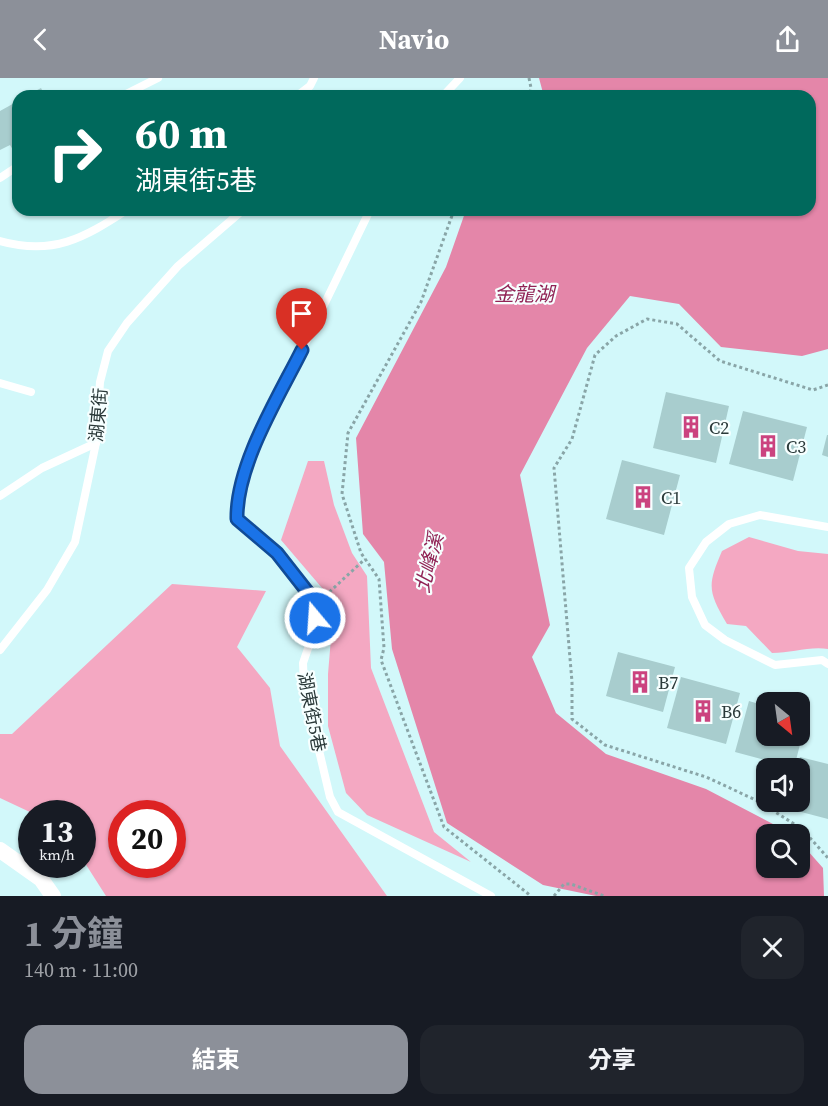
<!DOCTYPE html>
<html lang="zh-TW">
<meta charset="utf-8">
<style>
:root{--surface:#171b24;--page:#20242c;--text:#f1f3f6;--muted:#9ea1a6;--accent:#8c9099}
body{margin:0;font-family:"Source Serif 4","Noto Sans TC",serif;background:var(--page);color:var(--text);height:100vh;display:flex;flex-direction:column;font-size:22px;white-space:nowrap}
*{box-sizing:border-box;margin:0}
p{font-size:20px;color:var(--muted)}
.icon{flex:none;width:33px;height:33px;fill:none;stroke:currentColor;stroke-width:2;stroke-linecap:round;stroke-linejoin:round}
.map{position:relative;height:818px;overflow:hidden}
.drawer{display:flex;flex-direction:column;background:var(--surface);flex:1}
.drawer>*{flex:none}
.hud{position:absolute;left:12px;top:12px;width:804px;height:126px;border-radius:18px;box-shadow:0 2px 4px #0004;background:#00695c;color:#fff;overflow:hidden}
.needle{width:39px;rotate:151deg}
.tools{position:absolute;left:756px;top:614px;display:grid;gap:12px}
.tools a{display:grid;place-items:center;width:54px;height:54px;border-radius:12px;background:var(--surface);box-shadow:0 2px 4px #0004;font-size:30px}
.speed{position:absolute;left:18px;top:722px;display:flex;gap:12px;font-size:30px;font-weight:700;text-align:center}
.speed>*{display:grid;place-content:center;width:78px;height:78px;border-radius:50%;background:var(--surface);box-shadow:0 2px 4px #0004;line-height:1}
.speed small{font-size:15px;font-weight:400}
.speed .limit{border:9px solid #d22;background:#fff;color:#111}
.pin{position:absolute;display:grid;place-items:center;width:51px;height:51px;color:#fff;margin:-62px -26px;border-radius:50% 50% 50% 0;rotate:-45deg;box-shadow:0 0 6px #0007}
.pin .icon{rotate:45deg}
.me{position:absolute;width:66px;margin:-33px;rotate:342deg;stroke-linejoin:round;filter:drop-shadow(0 0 4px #0008)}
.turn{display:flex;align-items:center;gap:21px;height:126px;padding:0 24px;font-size:27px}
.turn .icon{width:78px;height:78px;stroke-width:2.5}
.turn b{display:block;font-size:42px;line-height:51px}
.round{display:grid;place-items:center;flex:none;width:63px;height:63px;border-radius:18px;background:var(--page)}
.headline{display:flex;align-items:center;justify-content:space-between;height:102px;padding:0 24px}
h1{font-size:36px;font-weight:700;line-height:45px;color:var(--accent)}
.button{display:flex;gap:12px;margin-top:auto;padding:12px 24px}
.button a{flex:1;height:69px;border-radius:18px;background:var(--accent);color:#fff;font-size:24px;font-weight:700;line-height:69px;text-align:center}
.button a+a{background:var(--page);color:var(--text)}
header{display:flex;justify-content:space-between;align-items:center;height:78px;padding:0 24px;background:var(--accent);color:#fff;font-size:27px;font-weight:700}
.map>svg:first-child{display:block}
.green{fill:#f4a8c2;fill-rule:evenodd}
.water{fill:#e486a9}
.building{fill:#a8cdce}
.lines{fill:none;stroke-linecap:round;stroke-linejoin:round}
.path{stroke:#89a5a7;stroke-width:3;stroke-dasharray:3 3;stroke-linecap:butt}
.service{stroke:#fff;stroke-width:8}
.minor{stroke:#fff;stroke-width:16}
.route-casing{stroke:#114b97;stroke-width:15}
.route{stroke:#1a73e8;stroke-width:10}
.labels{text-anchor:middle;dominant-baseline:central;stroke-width:4.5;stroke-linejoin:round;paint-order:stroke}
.street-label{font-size:18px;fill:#2a3939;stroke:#f7ffff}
.poi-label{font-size:18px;fill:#2a3939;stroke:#f7ffff;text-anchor:start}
.water-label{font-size:20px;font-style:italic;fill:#912456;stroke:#f7ffff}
</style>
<header><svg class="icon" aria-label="back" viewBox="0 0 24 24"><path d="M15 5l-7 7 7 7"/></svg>Navio<svg class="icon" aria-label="share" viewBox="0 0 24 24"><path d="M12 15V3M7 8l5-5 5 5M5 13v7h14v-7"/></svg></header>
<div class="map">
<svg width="828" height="818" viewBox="0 0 828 818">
<rect width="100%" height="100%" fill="#d2f8fa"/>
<g class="green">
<polygon points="308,383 324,383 334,427 352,475 367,498 371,590 434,754 471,784 367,737 346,715 328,648 328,596 334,524 281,462"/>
<path d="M749,459l49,14 30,3v95c-18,-3 -37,4 -56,4l-26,-27 -19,-2c-19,-33 -20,-38 -5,-73z"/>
<path d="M172,506l94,7 -29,56 33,41 10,58 107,150h-281l-23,-36 -1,-47h-50l-32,-15v-64h12zM122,735h50v51h-50z"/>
</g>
<polygon class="water" points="539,0 828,0 828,271 802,278 721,269 679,226 630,218 587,270 520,397 550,547 532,579 556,635 606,676 706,711 792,756 766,756 766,789 800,789 800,764 823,790 824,818 596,818 543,807 447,745 392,571 384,484 363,456 356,360 446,189 466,132 810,132 810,18 541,18 543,15"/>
<g class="building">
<polygon points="41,10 45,18 26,18"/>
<polygon points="18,23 18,76 16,77 10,67 0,72 0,33"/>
<polygon points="666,314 729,328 716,385 653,370"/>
<polygon points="743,333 807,349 793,403 729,386"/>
<polygon points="827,357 828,357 828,379 822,377"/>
<polygon points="622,382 680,397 664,457 606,441"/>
<polygon points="618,574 675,589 663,634 606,618"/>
<polygon points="681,599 740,615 726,666 667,650"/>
<polygon points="749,623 766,628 766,657 800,657 800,637 807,639 794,690 735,674"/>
<polygon points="800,679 828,686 828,741 786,730 788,723 800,723 800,690 797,690"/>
</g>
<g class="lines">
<g class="path">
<polyline points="529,0 531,10 529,18"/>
<polyline points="454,132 421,224 348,355 342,416 361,475 379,501 384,570 381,582 444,749 531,818"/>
<polyline points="828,307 813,312 720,283 677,246 647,241 616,258 595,277 572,361 554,390 572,604 572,641 605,667 706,699 758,723 802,751 828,780"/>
<polyline points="325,518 365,481"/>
<polyline points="554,818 564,806 571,806 604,818"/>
</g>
<g class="service">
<polyline points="122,18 158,0"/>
<polyline points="297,18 310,8 314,0"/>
<polyline points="443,18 460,0"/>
<polyline points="0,100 18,88"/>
<polyline points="370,132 244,392 237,427 237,441 277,475 317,526 314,553 303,585 304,609 330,719 338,734 491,818"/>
<path d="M0,163c53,15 84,-3 127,-31"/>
<polyline points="0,305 31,314"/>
<polyline points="0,418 42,390 96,365"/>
<polyline points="828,449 760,437 729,446 706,464 689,490 692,519 705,547 725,562 775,587 822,582 828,586"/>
<polyline points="0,572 47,512 75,464 96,365 100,304 108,273 127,245 178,188 243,132"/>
</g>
<polyline class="minor" points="0,772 41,801 53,818"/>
</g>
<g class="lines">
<g class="route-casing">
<path id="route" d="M302,272c-24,48 -66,115 -65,169l40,34 40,51 -2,14"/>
</g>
<use href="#route" class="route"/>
</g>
<defs>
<g id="building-bare" transform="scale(1.8)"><path d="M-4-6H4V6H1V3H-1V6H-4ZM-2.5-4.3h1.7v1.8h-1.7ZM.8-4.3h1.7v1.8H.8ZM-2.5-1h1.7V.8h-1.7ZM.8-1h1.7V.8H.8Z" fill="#cb437f" stroke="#f7ffff" stroke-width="2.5" paint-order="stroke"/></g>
</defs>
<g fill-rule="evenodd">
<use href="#building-bare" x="691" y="349"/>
<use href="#building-bare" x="768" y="368"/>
<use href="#building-bare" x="643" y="419"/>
<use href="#building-bare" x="640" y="604"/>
<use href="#building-bare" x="703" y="633"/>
</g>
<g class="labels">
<g class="street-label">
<text transform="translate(98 337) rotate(-85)">湖東街</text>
<text transform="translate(312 634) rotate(79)">湖東街5巷</text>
</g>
<g class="poi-label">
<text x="709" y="349">C2</text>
<text x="786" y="368">C3</text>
<text x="661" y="419">C1</text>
<text x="658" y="604">B7</text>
<text x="721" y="633">B6</text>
</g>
<g class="water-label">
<text x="524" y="216">金龍湖</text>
<text transform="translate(429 485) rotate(-76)">北峰溪</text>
</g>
</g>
</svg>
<div class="tools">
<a><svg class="needle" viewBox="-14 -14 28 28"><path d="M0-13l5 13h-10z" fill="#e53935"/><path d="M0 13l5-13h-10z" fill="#9ea1a6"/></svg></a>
<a><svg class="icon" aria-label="sound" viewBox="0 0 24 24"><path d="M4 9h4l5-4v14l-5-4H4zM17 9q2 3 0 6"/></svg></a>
<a><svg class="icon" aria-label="search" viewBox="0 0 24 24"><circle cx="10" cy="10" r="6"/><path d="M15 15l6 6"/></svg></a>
</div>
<div class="speed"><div>13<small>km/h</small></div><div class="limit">20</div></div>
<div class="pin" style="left:302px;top:272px;background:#d93025"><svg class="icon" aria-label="arrive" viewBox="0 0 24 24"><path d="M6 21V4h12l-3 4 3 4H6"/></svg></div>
<svg class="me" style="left:315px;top:540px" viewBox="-20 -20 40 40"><circle r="17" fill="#1a73e8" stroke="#fff" stroke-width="3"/><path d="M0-11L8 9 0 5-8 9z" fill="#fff"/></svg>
<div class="hud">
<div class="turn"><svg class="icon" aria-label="right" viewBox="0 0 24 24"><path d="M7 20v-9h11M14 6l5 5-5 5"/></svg><div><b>60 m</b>湖東街5巷</div></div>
</div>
</div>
<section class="drawer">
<div class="headline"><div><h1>1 分鐘</h1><p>140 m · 11:00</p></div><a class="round"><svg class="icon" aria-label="close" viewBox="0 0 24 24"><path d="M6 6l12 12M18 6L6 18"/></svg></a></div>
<div class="button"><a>結束</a><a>分享</a></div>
</section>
